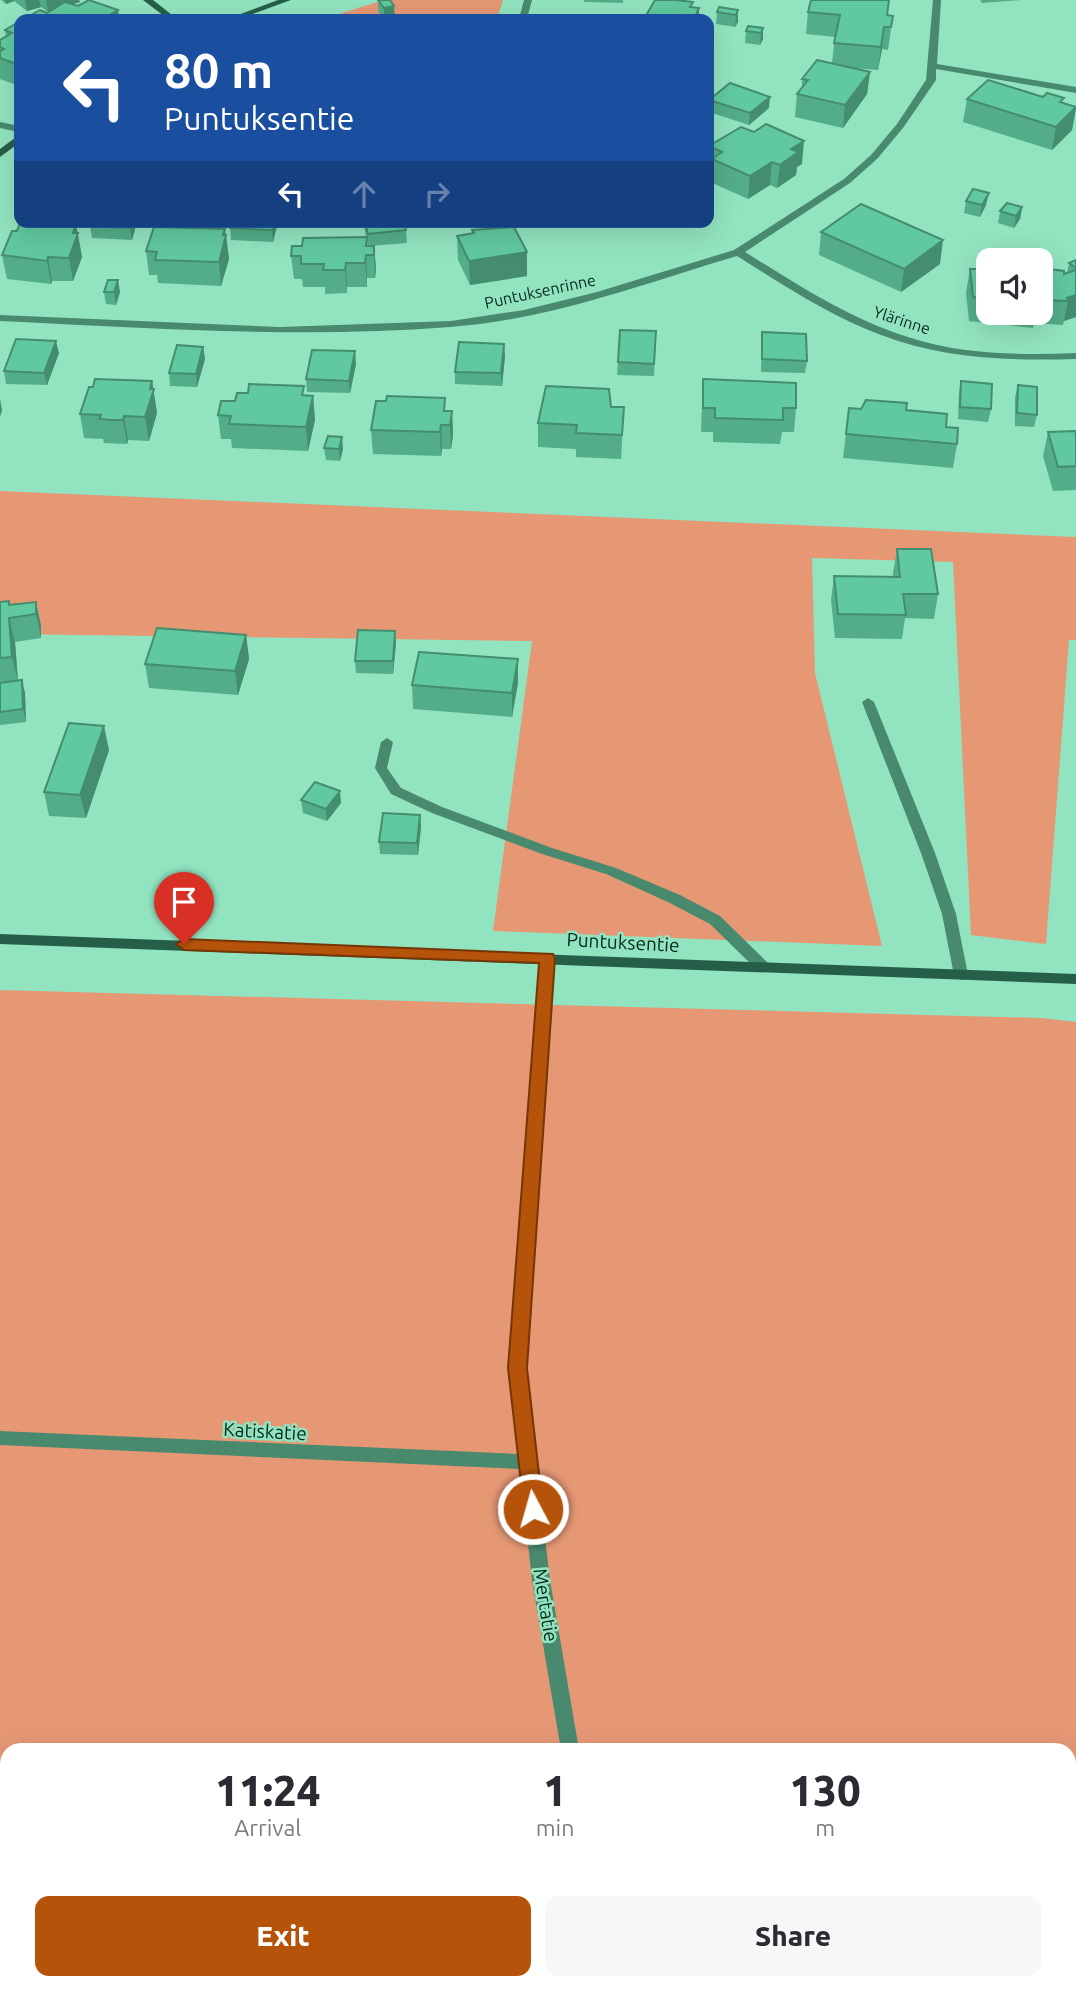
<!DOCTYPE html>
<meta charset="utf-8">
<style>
:root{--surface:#fff;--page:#f7f7f7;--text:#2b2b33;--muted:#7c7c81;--accent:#b45309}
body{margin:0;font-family:Ubuntu,sans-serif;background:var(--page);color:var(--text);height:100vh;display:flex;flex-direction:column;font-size:26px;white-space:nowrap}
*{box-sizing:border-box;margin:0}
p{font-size:23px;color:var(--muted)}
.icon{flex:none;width:38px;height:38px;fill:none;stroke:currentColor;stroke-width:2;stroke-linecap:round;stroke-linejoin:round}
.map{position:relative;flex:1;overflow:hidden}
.sheet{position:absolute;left:0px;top:1743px;width:1076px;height:247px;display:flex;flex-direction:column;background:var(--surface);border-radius:21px 21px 0 0;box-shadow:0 7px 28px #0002}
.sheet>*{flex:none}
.guide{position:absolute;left:14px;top:14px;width:700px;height:214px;border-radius:14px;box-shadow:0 7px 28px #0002;background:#1a4fa0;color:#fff;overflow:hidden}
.buttons{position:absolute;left:976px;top:248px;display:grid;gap:14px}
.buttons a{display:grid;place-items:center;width:77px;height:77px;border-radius:14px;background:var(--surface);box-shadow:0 7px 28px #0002;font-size:35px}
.pin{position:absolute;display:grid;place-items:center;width:60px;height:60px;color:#fff;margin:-72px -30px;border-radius:50% 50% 50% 0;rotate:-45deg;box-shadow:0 0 7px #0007}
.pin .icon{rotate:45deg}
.me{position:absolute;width:77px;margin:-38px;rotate:354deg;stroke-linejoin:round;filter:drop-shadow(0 0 5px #0008)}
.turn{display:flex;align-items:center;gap:24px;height:147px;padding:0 35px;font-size:32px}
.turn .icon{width:91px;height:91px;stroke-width:2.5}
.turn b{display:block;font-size:49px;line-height:60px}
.lanes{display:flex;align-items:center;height:66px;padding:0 35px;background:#0003;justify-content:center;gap:35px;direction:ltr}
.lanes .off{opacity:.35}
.eta{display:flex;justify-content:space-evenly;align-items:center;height:119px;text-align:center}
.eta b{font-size:42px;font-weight:800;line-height:49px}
.button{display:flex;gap:14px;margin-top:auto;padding:14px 35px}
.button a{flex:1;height:80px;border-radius:14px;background:var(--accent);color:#fff;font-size:28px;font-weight:800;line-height:80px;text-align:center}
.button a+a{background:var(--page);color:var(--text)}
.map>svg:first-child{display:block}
.green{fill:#e69875;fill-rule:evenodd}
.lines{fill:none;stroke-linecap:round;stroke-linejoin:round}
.lane{fill:#498a6f;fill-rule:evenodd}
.street{fill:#498a6f;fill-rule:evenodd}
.secondary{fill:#265f49;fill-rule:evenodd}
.wall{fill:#53ad89}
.shaded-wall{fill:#448d6f}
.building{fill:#61c99f;stroke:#448d6f;stroke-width:2}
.route{fill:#b45309;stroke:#753606;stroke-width:2}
.labels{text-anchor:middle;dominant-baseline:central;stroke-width:5;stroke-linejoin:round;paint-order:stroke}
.far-street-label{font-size:16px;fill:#05291c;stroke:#92e3c0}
.street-label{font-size:19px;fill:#05291c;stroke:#92e3c0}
</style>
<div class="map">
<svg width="1076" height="1989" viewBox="0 0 1076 1989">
<rect width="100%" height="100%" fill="#92e3c0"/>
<g class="green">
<polygon points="384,0 503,0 497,19 323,19"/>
<polygon points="0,491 1076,537 1076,640 1069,640 1046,944 971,935 953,562 812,558 815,673 882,946 493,931 532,641 0,634"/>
<path d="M0,990l1041,28 35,4v967h-1076zM7,1750h1062v233h-1062z"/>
</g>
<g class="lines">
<g class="lane">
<polygon points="868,698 874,702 935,853 956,914 968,975 966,979 961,980 954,975 942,914 921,853 862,702"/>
<polygon points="387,738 393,742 387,768 401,788 442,807 552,848 616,868 680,895 720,916 768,963 770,967 768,971 758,971 710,924 670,903 606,874 542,854 432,813 391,794 375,768 381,742"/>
</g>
<g class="street">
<polygon points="524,0 532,0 527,19 519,19"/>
<path d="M933,0h8l-4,64 139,23v6l-140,-24v11l-33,48 -26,31 -27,24 -105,69c53,33 106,68 166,86 53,17 110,17 165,15v6c-66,2 -133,0 -195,-24 -51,-19 -98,-50 -144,-79 -94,28 -189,64 -287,71 -150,12 -300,1 -450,-6v-6l280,12 171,-6 73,-11 73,-18 137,-42 110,-71 27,-24 26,-31 29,-44z"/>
<polygon points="0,122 19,126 19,132 0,128"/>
<polygon points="547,953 554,958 525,1368 550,1580 579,1750 561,1750 532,1580 520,1469 0,1445 0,1431 519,1454 509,1368 540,958"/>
<polygon points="598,1983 617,1983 620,1989 600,1989"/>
</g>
<g class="secondary">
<polygon points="143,0 153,0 177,19 168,19"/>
<polygon points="278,0 291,0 239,19 227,19"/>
<polygon points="19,135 19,143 0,157 0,149"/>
<polygon points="0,934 1076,974 1076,984 0,944"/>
</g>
</g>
<g class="wall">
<polygon points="1,0 79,0 80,2 72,4 78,6 118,10 119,19 24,19 48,12 41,7 27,11 14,1 6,4"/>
<polygon points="378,0 395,18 384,19 378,11"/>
<polygon points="584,0 623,0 623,3 584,2"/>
<polygon points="980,0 1021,0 982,3"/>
<polygon points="738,10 738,22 735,27 716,24 717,12"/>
<polygon points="808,12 893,16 888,50 882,49 878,70 852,68 870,72 867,94 843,128 795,117 797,94 802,88 802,79 832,63 835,37 806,34"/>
<polygon points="19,22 19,86 0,79 0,40 6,36 5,30"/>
<polygon points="763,28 763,39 760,45 745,43 746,31"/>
<polygon points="967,99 1063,103 1076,107 1076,109 1072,130 1052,150 963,122"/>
<polygon points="709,100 769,108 749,125 709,112"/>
<polygon points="709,146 802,164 797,167 796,175 777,188 770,185 748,199 710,182 711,171 709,170"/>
<polygon points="966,201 986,205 980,217 964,213"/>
<polygon points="1022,207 1020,219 1014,228 998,223 1000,211"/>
<polygon points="91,222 137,222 132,240 92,238 90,226"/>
<polygon points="278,222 273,242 231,240 230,228"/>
<polygon points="363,222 405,222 406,230 407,243 369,246 374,246 376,269 375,278 367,278 367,287 347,287 347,293 325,294 325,287 303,287 302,279 294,279 291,256 302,246 367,237 367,246 368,246"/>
<polygon points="503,222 534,222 534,223 515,228 527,252 527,276 470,285 458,260 457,236 472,234 472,230 508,228"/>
<polygon points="76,224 82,257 73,281 52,281 51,284 7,279 2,255 17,231"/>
<polygon points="821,232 940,264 901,292 819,255"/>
<polygon points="226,235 229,259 221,286 158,283 157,275 149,275 146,251"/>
<polygon points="1076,260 1076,317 1064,321 1063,325 1034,323 1033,328 969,321 966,293 970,269 989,269 989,313 1041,313 1041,268 1064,274 1067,273 1069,263"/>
<polygon points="104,292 120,292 116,305 106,304"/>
<polygon points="656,331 654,376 617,375 618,362"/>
<polygon points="762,332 807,361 805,373 761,372"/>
<polygon points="203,347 205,359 197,387 170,386 169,373"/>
<polygon points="59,353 47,385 6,384 4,371"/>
<polygon points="505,356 502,386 455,384 455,372"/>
<polygon points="356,364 350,393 307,392 306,379"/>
<polygon points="703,379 796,408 794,432 782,432 780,444 713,442 713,432 701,432"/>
<polygon points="152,381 157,413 149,441 128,440 127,444 104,443 103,439 84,438 80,414 93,387"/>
<polygon points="961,381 991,409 988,422 958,419 959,393"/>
<polygon points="1018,385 1037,415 1034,427 1015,426 1015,397"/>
<polygon points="305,395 313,396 315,420 308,451 232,448 231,439 221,439 218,415 235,401"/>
<polygon points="386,401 452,411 453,435 451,449 442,449 441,456 373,454 371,430"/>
<polygon points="611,407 624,407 621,459 576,457 576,449 538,447 538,423"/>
<polygon points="849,408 861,409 946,427 957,444 953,468 843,458"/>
<polygon points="1076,431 1076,490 1053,491 1043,456 1048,432"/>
<polygon points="324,448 343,449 340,461 326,460"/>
<polygon points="897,549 938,594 934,619 905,618 902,639 835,638 831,600 834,576 893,577 893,573"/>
<polygon points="0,602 10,605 36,602 41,626 41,638 15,642 18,681 25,693 26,722 0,725"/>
<polygon points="246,635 249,659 238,695 149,688 145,664"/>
<polygon points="396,643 393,674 356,673 355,661"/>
<polygon points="518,683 512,717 413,709 412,685"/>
<polygon points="109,750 86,818 49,816 44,792"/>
<polygon points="301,800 341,803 327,821 303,813"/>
<polygon points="420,815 421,827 418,855 380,854 379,842"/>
</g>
<g class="shaded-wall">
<polygon points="5,0 14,0 14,1 6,4"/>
<polygon points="25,0 39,0 41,7 27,11"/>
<polygon points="46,0 79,0 80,2 48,12"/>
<polygon points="394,6 395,18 384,19 384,8"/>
<polygon points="699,8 699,19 694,19"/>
<polygon points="118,10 119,19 103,19"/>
<polygon points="738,10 738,22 735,27 736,15"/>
<polygon points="884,27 882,49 878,70 881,47"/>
<polygon points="763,28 763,39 760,45 761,33"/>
<polygon points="870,72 867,94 843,128 845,105"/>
<polygon points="770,97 769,108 749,125 750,113"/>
<polygon points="1076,107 1072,130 1052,150 1056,127"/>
<polygon points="804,141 802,164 797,167 796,175 777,188 780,165 791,149"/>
<polygon points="772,162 770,185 748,199 750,176"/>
<polygon points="989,193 986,205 980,217 982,205"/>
<polygon points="1022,207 1020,219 1014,228 1016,216"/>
<polygon points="131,222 137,222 132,240 130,228"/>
<polygon points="274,222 278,222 273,242 272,230"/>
<polygon points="509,222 534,222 534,223 509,229"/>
<polygon points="76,224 82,257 73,281 69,258 73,233"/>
<polygon points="225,229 229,259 221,286 219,262"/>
<polygon points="943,240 940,264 901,292 904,269"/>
<polygon points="374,246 376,269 375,278 374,255"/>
<polygon points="527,252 527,276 470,285 469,261"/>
<polygon points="366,255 367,278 367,287 365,263"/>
<polygon points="48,257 52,281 51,284 47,261"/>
<polygon points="346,263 347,287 347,293 345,270"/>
<polygon points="118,280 120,292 116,305 114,292"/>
<polygon points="1076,295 1076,317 1064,321 1068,301 1067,298"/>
<polygon points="56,341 59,353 47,385 44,373"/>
<polygon points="504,344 505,356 502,386 501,373"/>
<polygon points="203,347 205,359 197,387 196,374"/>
<polygon points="355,351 356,364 350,393 349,381"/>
<polygon points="152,381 157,413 149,441 145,417"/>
<polygon points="313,396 315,420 308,451 306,427"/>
<polygon points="0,399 2,410 0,417"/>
<polygon points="452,411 453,435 451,449 450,425"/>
<polygon points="124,416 128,440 127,444 123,420"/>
<polygon points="441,425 442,449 441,456 440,432"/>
<polygon points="342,437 343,449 340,461 339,449"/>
<polygon points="36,602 41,626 41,638 36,614"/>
<polygon points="9,618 15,642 18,681 12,657"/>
<polygon points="395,631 396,643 393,674 393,661"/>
<polygon points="246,635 249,659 238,695 235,671"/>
<polygon points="518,659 518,683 512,717 512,693"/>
<polygon points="22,680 25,693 26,722 23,709"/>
<polygon points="104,726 109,750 86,818 80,795"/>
<polygon points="340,791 341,803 327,821 326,809"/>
<polygon points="420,815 421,827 418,855 417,843"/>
</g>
<g class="building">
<polygon points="89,0 118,10 103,19 24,19 40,10 47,13 65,2 78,6"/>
<polygon points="378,0 390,0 394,6 384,8"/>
<polygon points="655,0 676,0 693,2 690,7 699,8 694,19 644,19"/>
<polygon points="811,0 889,0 887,15 893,16 891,27 884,27 881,47 834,43 840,15 808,12"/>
<polygon points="719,7 738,10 736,15 717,12"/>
<polygon points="19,22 19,65 0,58 0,51 4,49 0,47 0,40 12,33 5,30"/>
<polygon points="748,26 763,28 761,33 746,31"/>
<polygon points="817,60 870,72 845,105 797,94 808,80 802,79"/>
<polygon points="988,80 1043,97 1047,93 1064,98 1060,102 1076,107 1056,127 967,99"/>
<polygon points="730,83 770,97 750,113 709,100"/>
<polygon points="766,124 804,141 791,149 798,152 780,165 772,162 750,176 712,159 722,152 709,146 741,127 754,132"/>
<polygon points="973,189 989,193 982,205 966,201"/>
<polygon points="1007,203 1022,207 1016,216 1000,211"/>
<polygon points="861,204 943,240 904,269 821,232"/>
<polygon points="91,222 131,222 130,228 90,226"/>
<polygon points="232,222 274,222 272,230 230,228"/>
<polygon points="365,222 405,222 406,230 368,234"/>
<polygon points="20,223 76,224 73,233 78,233 69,258 48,257 47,261 2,255 12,231 17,231"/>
<polygon points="154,227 225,229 223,235 226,235 219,262 155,260 157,252 146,251"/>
<polygon points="514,227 527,252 469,261 457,236 474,233 472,230"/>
<polygon points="367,237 366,246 374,246 374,255 366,255 365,263 346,263 345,270 323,270 324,264 301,264 301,256 291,256 292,246 302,246 303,238"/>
<polygon points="1076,260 1076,268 1069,263"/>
<polygon points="1041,268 1064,271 1064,274 1076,270 1076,295 1067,298 1068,301 1041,300"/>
<polygon points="970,269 989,269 989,299 973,297"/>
<polygon points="108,280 118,280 114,292 104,292"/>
<polygon points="620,330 656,331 654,364 618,362"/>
<polygon points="762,332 806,334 807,361 762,359"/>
<polygon points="16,339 56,341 44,373 4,371"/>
<polygon points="459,342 504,344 501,373 455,372"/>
<polygon points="177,345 203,347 196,374 169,373"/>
<polygon points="312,350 355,351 349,381 306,379"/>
<polygon points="95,379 152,381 150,389 154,389 145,417 124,416 123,420 111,420 99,419 101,415 80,414 89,387 93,387"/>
<polygon points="703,379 796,383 796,408 783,408 783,420 715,418 715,408 703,408"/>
<polygon points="961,381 992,384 991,409 960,407"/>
<polygon points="249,384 304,386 302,395 313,396 306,427 229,424 231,416 218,415 221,401 235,401 237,393 248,393"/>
<polygon points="1018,385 1037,387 1037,415 1017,413"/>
<polygon points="546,386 609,389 611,407 624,407 622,435 576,433 577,425 538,423"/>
<polygon points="387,396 445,398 444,411 452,411 450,425 441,425 440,432 371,430 376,401 386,401"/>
<polygon points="866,400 907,403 906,410 947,414 946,427 958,428 957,444 846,434 849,408 861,409"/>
<polygon points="1076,431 1076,466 1058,467 1048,432"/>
<polygon points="328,436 342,437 339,449 324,448"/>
<polygon points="897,549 931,549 938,594 903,594 906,615 838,614 834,576 900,577"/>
<polygon points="9,601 9,605 36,602 36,614 9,618 12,657 0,658 0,602"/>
<polygon points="157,628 246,635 235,671 145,664"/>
<polygon points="358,630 395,631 393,661 355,661"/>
<polygon points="419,652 518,659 512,693 412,685"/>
<polygon points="22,680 23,709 0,712 0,683"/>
<polygon points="69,723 104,726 80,795 44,792"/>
<polygon points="315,782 340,791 326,809 301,800"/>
<polygon points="383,813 420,815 417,843 379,842"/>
</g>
<polygon class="route" points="184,939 553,954 555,958 527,1368 543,1509 540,1515 533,1518 526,1515 524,1509 508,1368 539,963 184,950 176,944"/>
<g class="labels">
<g class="far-street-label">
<text transform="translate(540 291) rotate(-12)">Puntuksenrinne</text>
<text transform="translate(902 320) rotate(18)">Ylärinne</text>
</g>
<g class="street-label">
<text transform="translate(623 942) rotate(3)">Puntuksentie</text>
<text transform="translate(265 1431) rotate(3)">Katiskatie</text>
<text transform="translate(546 1605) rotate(81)">Mertatie</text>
</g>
</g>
</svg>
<div class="buttons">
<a><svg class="icon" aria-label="sound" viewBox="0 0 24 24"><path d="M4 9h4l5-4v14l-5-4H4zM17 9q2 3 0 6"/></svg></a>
</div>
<div class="pin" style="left:184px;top:944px;background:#d93025"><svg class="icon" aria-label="arrive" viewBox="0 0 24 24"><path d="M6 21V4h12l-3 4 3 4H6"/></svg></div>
<svg class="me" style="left:533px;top:1509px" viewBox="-20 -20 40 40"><circle r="17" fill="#b45309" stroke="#fff" stroke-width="3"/><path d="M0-11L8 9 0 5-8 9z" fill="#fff"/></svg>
<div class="guide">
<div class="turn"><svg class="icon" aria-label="left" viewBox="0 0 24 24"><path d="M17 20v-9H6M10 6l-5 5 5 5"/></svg><div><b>80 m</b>Puntuksentie</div></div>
<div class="lanes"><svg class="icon" aria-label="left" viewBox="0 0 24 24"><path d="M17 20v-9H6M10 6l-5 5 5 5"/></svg><svg class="icon off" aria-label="ahead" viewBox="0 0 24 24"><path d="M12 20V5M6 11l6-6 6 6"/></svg><svg class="icon off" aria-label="right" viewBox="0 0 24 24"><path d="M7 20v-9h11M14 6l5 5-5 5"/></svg></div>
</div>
<section class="sheet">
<div class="eta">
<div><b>11:24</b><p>Arrival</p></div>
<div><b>1</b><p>min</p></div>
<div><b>130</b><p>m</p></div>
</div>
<div class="button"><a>Exit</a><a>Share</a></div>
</section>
</div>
